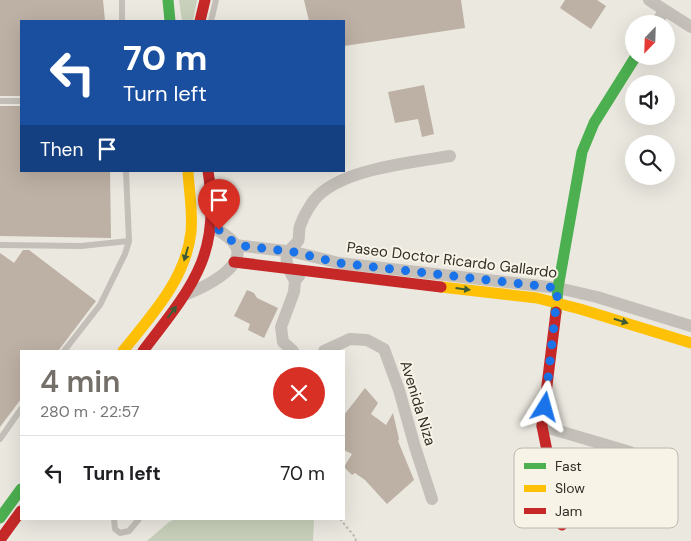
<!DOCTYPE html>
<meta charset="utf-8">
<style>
:root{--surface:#fff;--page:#f6f6f6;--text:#202124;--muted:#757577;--line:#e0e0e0;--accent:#746f68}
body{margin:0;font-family:"DM Sans",sans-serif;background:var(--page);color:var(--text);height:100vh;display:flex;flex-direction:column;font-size:19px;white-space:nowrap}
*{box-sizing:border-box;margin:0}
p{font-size:16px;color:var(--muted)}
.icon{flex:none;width:28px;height:28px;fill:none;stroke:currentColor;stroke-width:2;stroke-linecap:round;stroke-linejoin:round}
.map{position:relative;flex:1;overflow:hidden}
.sheet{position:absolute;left:20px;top:350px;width:325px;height:170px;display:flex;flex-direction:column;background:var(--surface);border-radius:0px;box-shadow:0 5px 20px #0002}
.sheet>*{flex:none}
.banner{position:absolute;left:20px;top:20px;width:325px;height:152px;border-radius:0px;box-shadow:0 5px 20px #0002;background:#1a4fa0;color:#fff;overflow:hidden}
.needle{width:32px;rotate:203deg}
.controls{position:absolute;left:625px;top:15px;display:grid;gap:10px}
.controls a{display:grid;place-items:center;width:50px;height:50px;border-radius:50%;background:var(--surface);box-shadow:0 5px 20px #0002;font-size:25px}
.pin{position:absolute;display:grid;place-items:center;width:42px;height:42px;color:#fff;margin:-51px -21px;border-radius:50% 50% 50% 0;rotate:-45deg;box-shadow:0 0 5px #0007}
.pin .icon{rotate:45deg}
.me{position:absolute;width:55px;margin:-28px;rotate:8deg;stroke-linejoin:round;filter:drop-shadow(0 0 4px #0008)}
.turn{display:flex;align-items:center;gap:18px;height:105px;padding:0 20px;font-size:22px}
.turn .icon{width:65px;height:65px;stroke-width:2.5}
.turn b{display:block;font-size:35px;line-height:42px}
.then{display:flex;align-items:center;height:48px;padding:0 20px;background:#0003;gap:10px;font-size:19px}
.round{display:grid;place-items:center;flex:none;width:52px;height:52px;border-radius:26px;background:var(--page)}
.overview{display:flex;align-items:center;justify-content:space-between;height:85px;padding:0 20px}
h1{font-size:30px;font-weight:600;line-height:38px;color:var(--accent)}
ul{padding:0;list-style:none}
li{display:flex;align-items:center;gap:15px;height:75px;padding:0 20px;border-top:1px solid var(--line)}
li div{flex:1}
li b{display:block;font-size:19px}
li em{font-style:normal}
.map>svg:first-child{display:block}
.green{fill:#c8d0bb}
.building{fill:#bdb0a4}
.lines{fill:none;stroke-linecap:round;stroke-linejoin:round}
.path{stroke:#bcb8b2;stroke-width:2;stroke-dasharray:2.5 2.5;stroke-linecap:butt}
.lane{stroke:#c4c0b9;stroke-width:6}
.street{stroke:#c4c0b9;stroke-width:12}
.fast{stroke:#4caf50;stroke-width:11}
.slow{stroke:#ffc107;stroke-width:11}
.jam{stroke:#c62828;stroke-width:11}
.oneway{fill:#3c5b36}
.route{stroke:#1a73e8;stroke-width:9;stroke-dasharray:0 16.2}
.labels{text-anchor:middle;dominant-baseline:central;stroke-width:4;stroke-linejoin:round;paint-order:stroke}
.street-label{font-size:15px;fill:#342e28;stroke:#f7f3e7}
.key{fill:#f7f3e7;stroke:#bcb8ae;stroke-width:1}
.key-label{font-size:14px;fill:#342e28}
</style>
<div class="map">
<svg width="691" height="541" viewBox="0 0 691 541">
<rect width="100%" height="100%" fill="#ebe8e0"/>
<g class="green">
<polygon points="179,0 197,0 193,21 182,21"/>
<polygon points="175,519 314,519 313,541 147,541 169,522"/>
</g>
<g class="building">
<polygon points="0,0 103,0 105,21 21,21 21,96 0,96"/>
<polygon points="304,0 461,0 465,28 344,46 344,21 309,21"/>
<polygon points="565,0 597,0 606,6 591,29 560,8"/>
<polygon points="424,85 434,134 422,137 418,119 395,123 388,92"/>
<polygon points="0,106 21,106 21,171 110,171 111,238 0,236"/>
<polygon points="23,250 29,250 96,301 58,351 21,351 21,399 0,427 0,253 14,263"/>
<polygon points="247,290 254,293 257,298 278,308 264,338 248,330 250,324 234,316"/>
<polygon points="365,388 378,403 371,414 386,425 393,413 399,439 398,441 414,480 387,504 365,480 355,473 352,475 344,467 352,454 344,450 344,415"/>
</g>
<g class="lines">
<polyline class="path" points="340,519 355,537 356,541"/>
<g class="lane">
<polyline points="122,21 122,0"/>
<polyline points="211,21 216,0"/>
<polyline points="0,101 21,101"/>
<polyline points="0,245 81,246 129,241"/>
<polyline points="64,351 100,305 125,254 129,241 126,171"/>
<polyline points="0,439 21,409"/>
<polyline points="114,519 115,529 120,533 129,531 139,519"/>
</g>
<g class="street">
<polyline points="649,0 691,27"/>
<polyline points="656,24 664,11"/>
<polyline points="235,245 294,252 339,263 558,288 597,297 691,326"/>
<path d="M295,281c-5,-10 -13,-21 -5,-31 2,-3 6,-6 8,-9 2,-4 0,-10 2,-15 2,-6 6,-14 10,-20 21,-37 101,-43 140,-50"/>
<path d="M187,294c15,-6 59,-26 49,-48 -5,-9 -17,-15 -25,-20"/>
<polyline points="293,351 283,342 281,327 294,292 295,281 299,276"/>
<polyline points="324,351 350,339 367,340 384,349 399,390 415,447 432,499"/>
<polyline points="542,426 630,452"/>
</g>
<g class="fast">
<polyline points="168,0 170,21"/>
<polyline points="556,312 558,288 582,152 594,123 636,56"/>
<polyline points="0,518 21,489"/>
</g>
<g class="slow">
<polyline points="441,287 537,298 580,309 691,343"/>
<path d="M123,351c28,-35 63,-72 68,-119 2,-20 -2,-41 -3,-61"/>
</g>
<g class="jam">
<polyline points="200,21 205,0"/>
<polyline points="234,262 441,287"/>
<polyline points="556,312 542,426 562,525"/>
<path d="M143,351c48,-63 79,-96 65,-180"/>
<polyline points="0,540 21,511"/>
</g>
</g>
<defs><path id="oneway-solid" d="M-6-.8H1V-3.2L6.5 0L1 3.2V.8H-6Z" transform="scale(1.25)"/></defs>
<g class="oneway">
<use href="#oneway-solid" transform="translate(186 254) rotate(106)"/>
<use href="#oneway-solid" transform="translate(463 289) rotate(7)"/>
<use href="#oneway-solid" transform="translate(172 312) rotate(-53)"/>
<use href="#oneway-solid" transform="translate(621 321) rotate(17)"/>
</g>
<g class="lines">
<polyline class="route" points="219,230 229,238 236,245 294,252 339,263 558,288 545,407"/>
</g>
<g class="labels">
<g class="street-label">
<text transform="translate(452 260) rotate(7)">Paseo Doctor Ricardo Gallardo</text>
<text transform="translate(418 403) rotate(73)">Avenida Niza</text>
</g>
</g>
<rect x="514" y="448" width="164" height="80" rx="8" class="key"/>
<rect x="524" y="463" width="22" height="6" fill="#4caf50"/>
<rect x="524" y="485" width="22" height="7" fill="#ffc107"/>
<rect x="524" y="508" width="22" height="6" fill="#c62828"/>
<g class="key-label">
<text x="555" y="471">Fast</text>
<text x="555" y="493">Slow</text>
<text x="555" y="516">Jam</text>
</g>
</svg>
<div class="controls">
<a><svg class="needle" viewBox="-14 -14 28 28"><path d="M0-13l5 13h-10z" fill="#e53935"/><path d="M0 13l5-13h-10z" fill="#757577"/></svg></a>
<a><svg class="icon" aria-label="sound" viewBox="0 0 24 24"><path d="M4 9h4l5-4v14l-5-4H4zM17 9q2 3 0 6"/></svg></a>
<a><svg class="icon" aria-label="search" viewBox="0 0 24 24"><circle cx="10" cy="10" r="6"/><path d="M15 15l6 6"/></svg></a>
</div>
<div class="pin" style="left:219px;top:230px;background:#d93025"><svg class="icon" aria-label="arrive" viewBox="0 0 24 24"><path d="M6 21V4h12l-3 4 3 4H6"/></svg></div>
<svg class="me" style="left:545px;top:407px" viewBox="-20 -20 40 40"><path d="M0-17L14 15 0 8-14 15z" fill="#1a73e8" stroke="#fff" stroke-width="4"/></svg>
<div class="banner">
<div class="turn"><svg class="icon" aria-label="left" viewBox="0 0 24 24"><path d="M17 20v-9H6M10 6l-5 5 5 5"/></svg><div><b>70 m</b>Turn left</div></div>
<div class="then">Then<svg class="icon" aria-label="arrive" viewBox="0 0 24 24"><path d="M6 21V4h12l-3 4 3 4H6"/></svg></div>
</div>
<section class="sheet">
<div class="overview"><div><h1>4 min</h1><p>280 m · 22:57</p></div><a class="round" style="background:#d93025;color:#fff"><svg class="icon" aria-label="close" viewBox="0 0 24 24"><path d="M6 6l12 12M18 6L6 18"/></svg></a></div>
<ul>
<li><svg class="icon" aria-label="left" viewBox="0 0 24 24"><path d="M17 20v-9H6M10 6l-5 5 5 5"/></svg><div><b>Turn left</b></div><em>70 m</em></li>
</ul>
</section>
</div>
